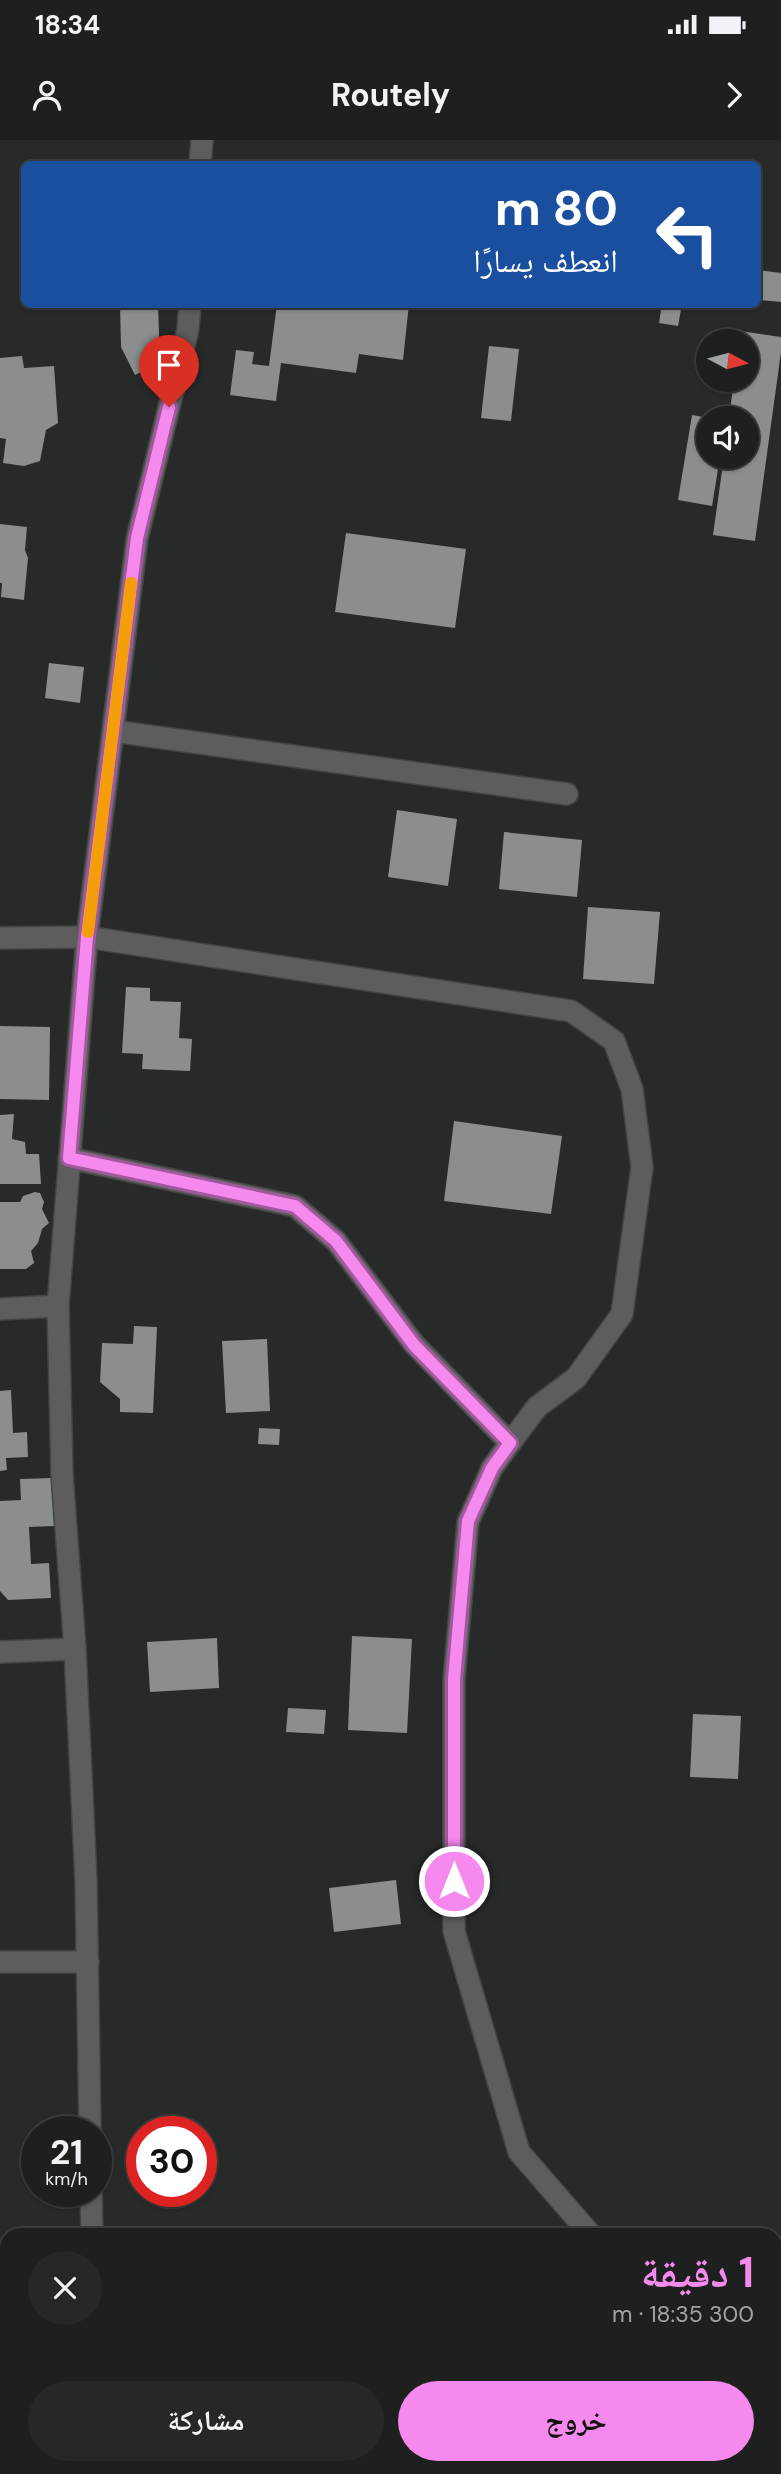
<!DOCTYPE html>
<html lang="ar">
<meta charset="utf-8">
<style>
:root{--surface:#1d201e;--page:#252827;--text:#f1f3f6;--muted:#a0a3a4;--line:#3b3e3c;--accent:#f689ee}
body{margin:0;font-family:"DM Sans","Noto Naskh Arabic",sans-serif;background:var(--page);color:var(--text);direction:rtl;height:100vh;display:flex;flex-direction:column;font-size:26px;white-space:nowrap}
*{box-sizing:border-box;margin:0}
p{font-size:23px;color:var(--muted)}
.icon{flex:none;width:38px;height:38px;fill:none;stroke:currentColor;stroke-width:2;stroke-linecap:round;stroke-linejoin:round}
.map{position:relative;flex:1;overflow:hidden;direction:ltr}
.details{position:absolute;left:0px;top:2088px;width:782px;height:247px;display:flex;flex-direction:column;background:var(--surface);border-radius:21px 21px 0 0;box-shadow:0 2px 5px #0004,0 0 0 2px var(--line);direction:rtl}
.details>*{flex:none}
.guide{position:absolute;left:21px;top:21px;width:740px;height:147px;border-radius:10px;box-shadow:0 2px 5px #0004,0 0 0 2px var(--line);direction:rtl;background:#1a4fa0;color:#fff;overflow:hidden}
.needle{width:46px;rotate:97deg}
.fabs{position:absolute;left:696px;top:189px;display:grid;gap:14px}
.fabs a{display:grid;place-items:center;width:63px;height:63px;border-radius:50%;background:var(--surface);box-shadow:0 2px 5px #0004,0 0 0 2px var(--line);font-size:35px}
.speed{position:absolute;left:21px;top:1976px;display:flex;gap:14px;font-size:35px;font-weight:700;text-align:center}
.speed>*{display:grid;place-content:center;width:91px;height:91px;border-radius:50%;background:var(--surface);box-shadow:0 2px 5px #0004,0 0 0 2px var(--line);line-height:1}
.speed small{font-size:18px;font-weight:400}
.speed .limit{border:10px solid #d22;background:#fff;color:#111}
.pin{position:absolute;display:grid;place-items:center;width:60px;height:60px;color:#fff;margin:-72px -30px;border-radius:50% 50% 50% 0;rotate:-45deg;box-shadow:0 0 7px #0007}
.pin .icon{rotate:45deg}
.me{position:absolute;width:77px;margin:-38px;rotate:0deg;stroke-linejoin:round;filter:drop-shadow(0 0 5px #0008)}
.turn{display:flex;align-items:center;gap:24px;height:147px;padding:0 28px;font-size:32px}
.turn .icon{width:91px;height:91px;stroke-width:2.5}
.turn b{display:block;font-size:49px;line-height:60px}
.round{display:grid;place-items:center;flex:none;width:74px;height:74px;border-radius:37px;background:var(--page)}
.overview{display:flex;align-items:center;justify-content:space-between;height:119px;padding:0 28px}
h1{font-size:42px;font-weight:700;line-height:52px;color:var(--accent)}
.button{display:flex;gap:14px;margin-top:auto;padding:14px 28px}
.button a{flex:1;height:80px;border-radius:42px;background:var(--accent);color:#111;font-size:28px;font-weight:700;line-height:80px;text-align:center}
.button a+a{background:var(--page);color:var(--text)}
.status{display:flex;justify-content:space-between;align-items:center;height:49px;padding:0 35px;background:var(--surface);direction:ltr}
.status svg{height:19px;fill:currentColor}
header{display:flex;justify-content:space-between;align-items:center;height:91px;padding:0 28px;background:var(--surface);font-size:32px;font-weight:700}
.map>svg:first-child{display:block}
.building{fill:#8a8e8e}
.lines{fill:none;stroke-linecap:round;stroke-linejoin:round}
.street-casing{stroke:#424543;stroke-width:24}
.street{stroke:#5c5d5c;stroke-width:21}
.route-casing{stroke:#a0599b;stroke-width:18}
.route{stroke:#f689ee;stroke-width:12}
.slow{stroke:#f59e0b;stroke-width:12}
</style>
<div class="status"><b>18:34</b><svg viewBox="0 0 49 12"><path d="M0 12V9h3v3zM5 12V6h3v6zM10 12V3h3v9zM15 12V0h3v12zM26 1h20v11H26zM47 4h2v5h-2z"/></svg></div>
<header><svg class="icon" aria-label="forward" viewBox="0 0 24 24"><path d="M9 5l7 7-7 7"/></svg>Routely<svg class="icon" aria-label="person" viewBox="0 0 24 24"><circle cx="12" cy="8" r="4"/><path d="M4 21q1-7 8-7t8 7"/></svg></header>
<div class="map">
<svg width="781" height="2334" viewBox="0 0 781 2334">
<rect width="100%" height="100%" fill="#272a28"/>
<g class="building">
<polygon points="758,130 781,133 781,162 758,160"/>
<polygon points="120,164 158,164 160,223 135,235 121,207"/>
<polygon points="277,164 409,164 403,220 359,214 356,233 281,223 276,261 230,255 236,210 254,212 252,224 269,226"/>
<polygon points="662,164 682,164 678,186 659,183"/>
<polygon points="740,191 781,197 781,212 755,401 713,395 724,317 747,317 747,278 729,278 734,240 747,240 747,201 739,201"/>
<polygon points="489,206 519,209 511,281 481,278"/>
<polygon points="22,216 24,228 54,226 58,283 46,290 40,321 24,326 3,323 6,299 0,298 0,218"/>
<polygon points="692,275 709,278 709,317 720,317 712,366 678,360"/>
<polygon points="0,384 27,387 25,410 28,418 24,460 1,457 2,443 0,443"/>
<polygon points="346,393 466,409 455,488 335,472"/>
<polygon points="49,523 84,527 80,563 45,558"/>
<polygon points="397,670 457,679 448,746 388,737"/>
<polygon points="504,692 582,700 577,757 499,749"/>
<polygon points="588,767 660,772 654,844 583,839"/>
<polygon points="126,847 150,848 150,861 181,862 179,898 192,899 190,931 142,929 143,914 122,913"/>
<polygon points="0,886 50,887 49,960 0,959"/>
<polygon points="14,974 12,999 25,1002 26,1014 39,1014 41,1044 0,1044 0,975"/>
<polygon points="454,981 562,996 551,1074 444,1061"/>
<polygon points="35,1052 40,1053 44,1062 42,1069 49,1083 42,1089 38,1103 31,1111 34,1123 26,1129 0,1129 0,1062 20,1062 23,1056"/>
<polygon points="134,1186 157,1187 153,1273 120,1272 120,1259 100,1242 102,1203 133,1204"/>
<polygon points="267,1199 270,1271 226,1273 222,1201"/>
<polygon points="11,1250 13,1293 27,1292 28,1317 6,1318 7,1330 0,1331 0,1251"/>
<polygon points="259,1288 280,1289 279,1305 258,1304"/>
<polygon points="52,1338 54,1386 29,1387 31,1424 49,1423 51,1458 8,1460 0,1451 0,1361 21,1360 20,1339"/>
<polygon points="352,1496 412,1499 407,1593 348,1590"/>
<polygon points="217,1498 219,1548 150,1552 147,1502"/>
<polygon points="288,1568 326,1570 324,1594 286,1592"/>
<polygon points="693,1574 741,1576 738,1639 690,1637"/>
<polygon points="396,1740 401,1784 334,1792 329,1748"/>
<polygon points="242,2087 306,2090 306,2095 241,2095"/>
<polygon points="0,2231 7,2231 7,2328 20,2328 20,2334 0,2334"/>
<polygon points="540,2328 602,2328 602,2333 540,2332"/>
</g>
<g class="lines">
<g class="street-casing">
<g id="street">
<polyline points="200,24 202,0"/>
<polyline points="113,591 567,654"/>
<polyline points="0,798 87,797 571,871 614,901 632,949 642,1027 622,1174 576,1238 537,1267 510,1303 492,1328 468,1382 454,1539 454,1791 519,2012 591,2095"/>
<polyline points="69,1018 295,1066 336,1101 414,1204 510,1303"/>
<polyline points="0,1169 58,1166"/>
<polyline points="0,1512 75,1509"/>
<polyline points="0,1822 88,1822"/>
<polyline points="90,1992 86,1740 75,1509 62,1334 58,1166 87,797 137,399 188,189 190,164"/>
<polyline points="91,2051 92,2095"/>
<polyline points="0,2197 7,2197"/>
<polyline points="764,2328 767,2334"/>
<polyline points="89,2334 89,2328"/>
</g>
</g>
<use href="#street" class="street"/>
</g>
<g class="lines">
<g class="route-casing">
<polyline id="route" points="169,267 137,398 87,797 69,1018 295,1066 336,1101 414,1205 510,1303 492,1328 468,1381 454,1539 454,1741"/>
</g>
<use href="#route" class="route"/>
<polyline class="slow" points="88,792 131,443"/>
</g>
</svg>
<div class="fabs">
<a><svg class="needle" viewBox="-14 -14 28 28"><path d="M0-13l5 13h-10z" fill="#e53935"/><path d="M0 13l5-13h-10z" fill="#a0a3a4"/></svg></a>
<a><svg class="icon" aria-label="sound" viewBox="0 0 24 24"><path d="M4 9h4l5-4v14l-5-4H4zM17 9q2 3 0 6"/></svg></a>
</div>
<div class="speed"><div>21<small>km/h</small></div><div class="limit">30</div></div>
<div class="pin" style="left:169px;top:267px;background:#d93025"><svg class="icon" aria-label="arrive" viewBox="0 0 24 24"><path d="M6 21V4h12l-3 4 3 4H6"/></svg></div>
<svg class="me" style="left:454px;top:1741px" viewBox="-20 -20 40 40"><circle r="17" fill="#f689ee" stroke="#fff" stroke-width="3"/><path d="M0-11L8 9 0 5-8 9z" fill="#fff"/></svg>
<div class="guide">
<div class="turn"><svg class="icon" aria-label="left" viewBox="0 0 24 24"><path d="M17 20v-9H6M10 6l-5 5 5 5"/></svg><div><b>80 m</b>انعطف يسارًا</div></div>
</div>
<section class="details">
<div class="overview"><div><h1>1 دقيقة</h1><p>300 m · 18:35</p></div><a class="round"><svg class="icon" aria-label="close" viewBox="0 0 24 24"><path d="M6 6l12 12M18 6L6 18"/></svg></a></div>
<div class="button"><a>خروج</a><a>مشاركة</a></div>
</section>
</div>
